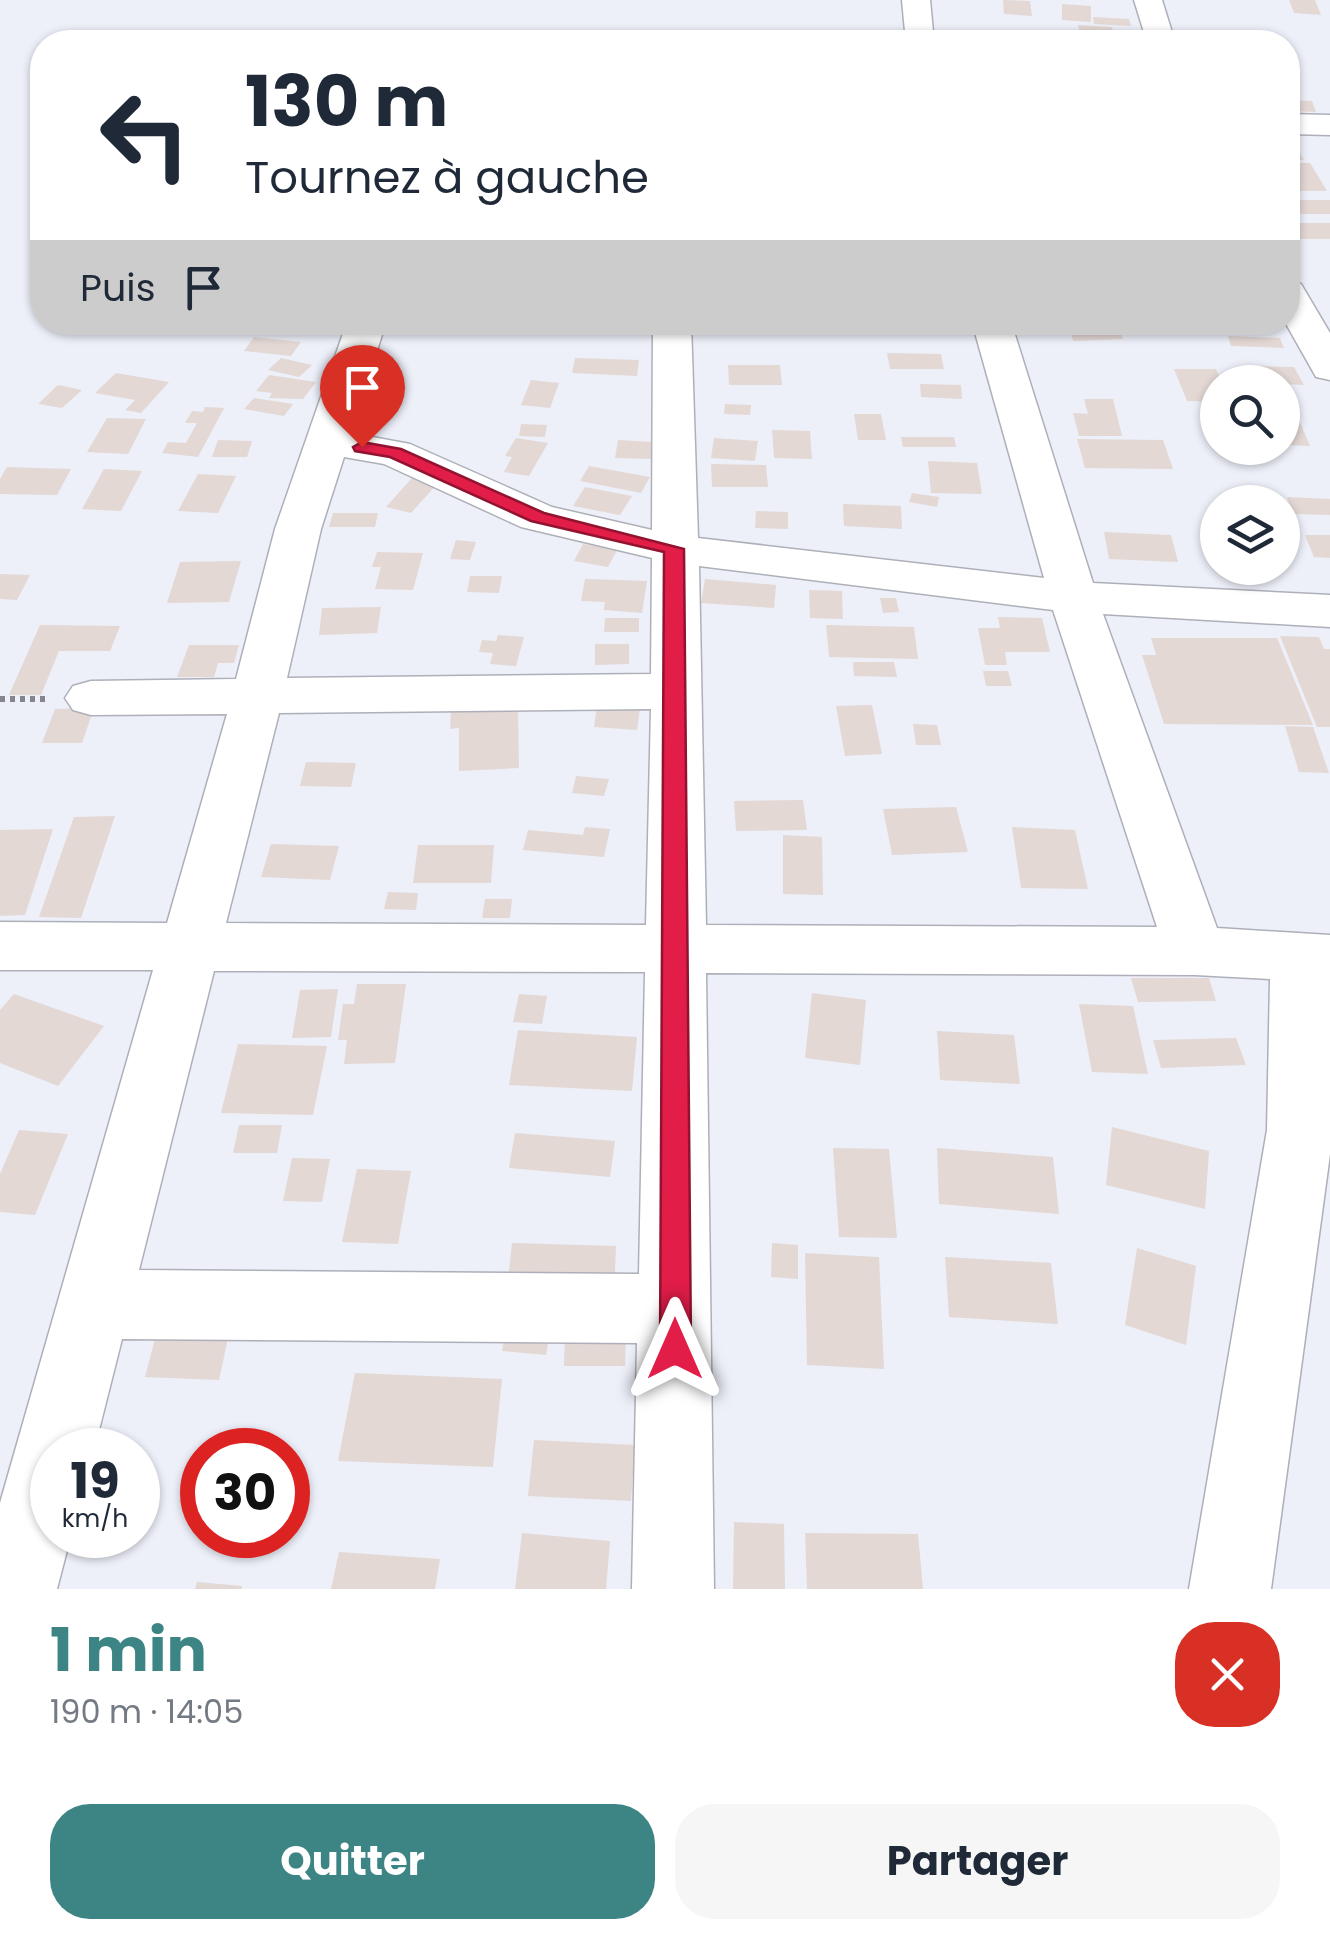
<!DOCTYPE html>
<html lang="fr">
<meta charset="utf-8">
<style>
:root{--surface:#fff;--page:#f6f6f7;--text:#1f2937;--muted:#747a83;--accent:#3c8584}
body{margin:0;font-family:Poppins,sans-serif;background:var(--page);color:var(--text);height:100vh;display:flex;flex-direction:column;font-size:38px;white-space:nowrap}
*{box-sizing:border-box;margin:0}
p{font-size:32px;color:var(--muted)}
.icon{flex:none;width:55px;height:55px;fill:none;stroke:currentColor;stroke-width:2;stroke-linecap:round;stroke-linejoin:round}
.map{position:relative;height:1589px;overflow:hidden}
.sheet{display:flex;flex-direction:column;background:var(--surface);flex:1}
.sheet>*{flex:none}
.guide{position:absolute;left:30px;top:30px;width:1270px;height:305px;border-radius:40px;box-shadow:0 2px 8px #0004;background:#fff;color:var(--text);overflow:hidden}
.buttons{position:absolute;left:1200px;top:365px;display:grid;gap:20px}
.buttons a{display:grid;place-items:center;width:100px;height:100px;border-radius:50%;background:var(--surface);box-shadow:0 2px 8px #0004;font-size:50px}
.speed{position:absolute;left:30px;top:1428px;display:flex;gap:20px;font-size:50px;font-weight:700;text-align:center}
.speed>*{display:grid;place-content:center;width:130px;height:130px;border-radius:50%;background:var(--surface);box-shadow:0 2px 8px #0004;line-height:1}
.speed small{font-size:25px;font-weight:400}
.speed .limit{border:15px solid #d22;background:#fff;color:#111}
.pin{position:absolute;display:grid;place-items:center;width:85px;height:85px;color:#fff;margin:-102px -42px;border-radius:50% 50% 50% 0;rotate:-45deg;box-shadow:0 0 10px #0007}
.pin .icon{rotate:45deg}
.me{position:absolute;width:110px;margin:-55px;rotate:0deg;stroke-linejoin:round;filter:drop-shadow(0 0 8px #0008)}
.turn{display:flex;align-items:center;gap:35px;height:210px;padding:0 50px;font-size:45px}
.turn .icon{width:130px;height:130px;stroke-width:2.5}
.turn b{display:block;font-size:70px;line-height:85px}
.then{display:flex;align-items:center;height:95px;padding:0 50px;background:#0003;gap:20px;font-size:38px}
.round{display:grid;place-items:center;flex:none;width:105px;height:105px;border-radius:40px;background:var(--page)}
.head{display:flex;align-items:center;justify-content:space-between;height:170px;padding:0 50px}
h1{font-size:60px;font-weight:700;line-height:75px;color:var(--accent)}
.action{display:flex;gap:20px;margin-top:auto;padding:20px 50px}
.action a{flex:1;height:115px;border-radius:40px;background:var(--accent);color:#fff;font-size:40px;font-weight:700;line-height:115px;text-align:center}
.action a+a{background:var(--page);color:var(--text)}
.map>svg:first-child{display:block}
.building{fill:#e3d8d4}
.lines{fill:none;stroke-linecap:round;stroke-linejoin:round}
.street-casing{stroke:#aeb0b9;stroke-width:3}
.path{stroke:#85868c;stroke-width:6;stroke-dasharray:5 5;stroke-linecap:butt}
.street{fill:#fff;fill-rule:evenodd}
.route{fill:#e11d48;stroke:#92132f;stroke-width:2.5}
</style>
<div class="map">
<svg width="1330" height="1589" viewBox="0 0 1330 1589">
<rect width="100%" height="100%" fill="#edeff9"/>
<g class="building">
<polygon points="1003,0 1030,1 1032,16 1004,14"/>
<polygon points="1289,0 1315,0 1321,15 1294,13"/>
<polygon points="1062,4 1091,6 1091,22 1062,20"/>
<polygon points="1093,17 1129,19 1131,26 1094,24"/>
<polygon points="1078,25 1112,27 1114,37 1080,35"/>
<polygon points="844,32 876,33 877,42 845,42"/>
<polygon points="505,33 537,35 534,42 500,42"/>
<polygon points="1290,100 1312,101 1316,112 1294,111"/>
<polygon points="1288,133 1304,160 1288,160"/>
<polygon points="1288,163 1310,163 1327,191 1288,191"/>
<rect x="1288" y="200" width="42" height="14"/>
<polygon points="1288,223 1330,223 1330,239 1295,239"/>
<polygon points="853,322 884,322 886,335 854,335"/>
<polygon points="902,322 959,322 961,331 903,331"/>
<polygon points="1069,324 1118,326 1123,339 1073,341"/>
<polygon points="1228,336 1280,338 1284,348 1231,346"/>
<polygon points="254,337 301,342 291,356 244,351"/>
<polygon points="887,353 941,354 944,369 890,369"/>
<polygon points="281,358 312,365 299,377 268,370"/>
<polygon points="575,358 639,360 637,376 572,373"/>
<polygon points="728,365 780,365 782,385 729,385"/>
<polygon points="1238,366 1294,367 1304,385 1245,382"/>
<polygon points="1174,369 1216,369 1222,382 1218,382 1218,402 1187,401"/>
<polygon points="116,373 169,382 141,413 125,410 135,400 95,393"/>
<polygon points="269,375 316,382 303,399 269,398 272,393 256,391"/>
<polygon points="531,380 559,383 550,408 521,405"/>
<polygon points="920,384 961,385 962,399 921,397"/>
<polygon points="58,385 82,390 62,408 38,404"/>
<polygon points="254,398 293,404 284,416 244,409"/>
<polygon points="1084,399 1113,399 1122,436 1079,436 1073,413 1088,414"/>
<polygon points="725,404 751,405 750,415 724,414"/>
<polygon points="205,407 224,408 198,457 162,453 168,442 186,443 197,423 185,423 192,411 203,412"/>
<polygon points="854,414 881,414 886,440 858,440"/>
<polygon points="107,418 146,419 128,454 87,452"/>
<polygon points="1282,420 1299,420 1310,446 1282,445"/>
<polygon points="521,424 547,425 545,437 519,436"/>
<polygon points="772,430 810,431 812,459 774,458"/>
<polygon points="901,437 954,437 956,447 903,447"/>
<polygon points="516,438 548,443 529,476 504,472 512,457 505,456"/>
<polygon points="714,438 758,441 755,461 711,458"/>
<polygon points="1077,439 1163,440 1173,469 1085,468"/>
<polygon points="218,440 252,441 247,457 212,457"/>
<polygon points="618,440 654,442 651,459 615,458"/>
<polygon points="928,461 977,463 982,494 931,493"/>
<polygon points="711,464 766,465 768,487 712,487"/>
<polygon points="589,466 650,477 641,493 580,481"/>
<polygon points="7,467 71,469 57,495 0,494 0,479"/>
<polygon points="104,469 142,471 121,511 82,509"/>
<polygon points="198,474 236,476 218,513 178,511"/>
<polygon points="413,477 438,483 411,513 386,507"/>
<polygon points="585,487 632,496 620,515 573,506"/>
<polygon points="912,493 939,497 937,507 909,502"/>
<polygon points="1287,497 1330,499 1330,515 1293,514"/>
<polygon points="843,504 901,506 902,529 844,526"/>
<polygon points="756,511 788,512 788,529 755,528"/>
<polygon points="333,513 378,513 375,527 329,527"/>
<polygon points="1104,532 1171,535 1178,562 1109,559"/>
<polygon points="1305,535 1330,535 1330,558 1314,557"/>
<polygon points="456,540 476,542 470,560 450,559"/>
<polygon points="583,544 617,550 608,567 574,561"/>
<polygon points="377,552 423,553 413,590 375,589 381,567 372,567"/>
<polygon points="241,561 229,602 167,603 180,562"/>
<polygon points="0,574 30,575 17,600 0,599"/>
<polygon points="470,576 502,576 499,593 467,592"/>
<polygon points="585,579 647,581 642,613 604,610 605,602 581,601"/>
<polygon points="705,579 776,585 774,608 701,603"/>
<polygon points="809,590 842,591 843,619 810,618"/>
<polygon points="880,598 896,598 899,612 883,613"/>
<polygon points="381,607 377,633 319,635 322,608"/>
<polygon points="998,617 1042,618 1050,652 1005,652 1007,665 985,665 978,628 1000,628"/>
<polygon points="605,618 639,618 639,632 604,632"/>
<polygon points="40,625 120,626 110,651 59,651 41,695 9,695"/>
<polygon points="826,625 914,627 918,659 829,657"/>
<polygon points="498,635 524,637 516,666 490,664 493,653 479,652 482,640 496,641"/>
<polygon points="1280,636 1319,637 1324,649 1330,649 1330,727 1317,727"/>
<polygon points="1151,638 1277,638 1313,725 1164,724 1142,655 1156,655"/>
<polygon points="595,644 629,644 629,664 595,665"/>
<polygon points="189,645 239,645 234,663 218,663 214,677 177,677"/>
<polygon points="853,662 894,662 897,677 854,676"/>
<polygon points="983,671 1008,671 1012,686 986,686"/>
<polygon points="872,705 882,754 845,756 836,706"/>
<polygon points="597,706 640,708 637,730 594,727"/>
<polygon points="94,708 82,743 42,743 55,709"/>
<polygon points="518,709 519,768 459,771 459,728 450,729 451,712"/>
<polygon points="913,724 937,725 941,745 916,745"/>
<polygon points="1285,726 1313,727 1329,773 1299,772"/>
<polygon points="306,762 356,763 351,787 300,786"/>
<polygon points="576,776 609,779 604,796 572,793"/>
<polygon points="803,800 807,830 736,831 734,801"/>
<polygon points="956,807 968,852 892,855 883,809"/>
<polygon points="115,816 81,918 39,917 74,817"/>
<polygon points="585,827 610,829 604,857 523,850 528,830 583,835"/>
<polygon points="1012,827 1075,830 1088,889 1021,888"/>
<polygon points="53,829 25,915 0,916 0,830"/>
<polygon points="783,835 822,837 823,895 783,894"/>
<polygon points="271,844 339,846 330,880 261,877"/>
<polygon points="418,845 494,845 491,883 413,883"/>
<polygon points="388,892 418,893 416,910 384,909"/>
<polygon points="485,899 512,899 510,918 482,918"/>
<polygon points="1131,978 1209,978 1216,1001 1138,1002"/>
<polygon points="357,984 406,984 395,1063 344,1064 347,1040 338,1040 343,1004 354,1004"/>
<polygon points="338,989 331,1037 292,1038 300,990"/>
<polygon points="812,993 866,1000 860,1065 805,1058"/>
<polygon points="14,994 104,1026 58,1086 0,1063 0,1010"/>
<polygon points="519,994 547,996 542,1024 513,1022"/>
<polygon points="1079,1004 1133,1006 1148,1074 1092,1072"/>
<polygon points="518,1030 637,1037 632,1091 509,1085"/>
<polygon points="937,1031 1014,1035 1020,1084 940,1080"/>
<polygon points="1236,1038 1246,1065 1161,1068 1153,1040"/>
<polygon points="238,1044 327,1046 313,1115 221,1113"/>
<polygon points="239,1125 282,1125 277,1153 233,1153"/>
<polygon points="1112,1127 1209,1151 1205,1209 1106,1185"/>
<polygon points="19,1130 68,1134 35,1215 0,1212 0,1174"/>
<polygon points="515,1133 615,1141 610,1177 509,1168"/>
<polygon points="833,1148 889,1149 897,1238 839,1237"/>
<polygon points="937,1148 1053,1157 1059,1214 939,1204"/>
<polygon points="292,1158 330,1159 322,1202 283,1201"/>
<polygon points="357,1169 411,1171 398,1244 342,1242"/>
<polygon points="512,1243 616,1246 614,1296 507,1291"/>
<polygon points="772,1243 798,1245 798,1279 771,1277"/>
<polygon points="1137,1248 1196,1266 1186,1345 1125,1325"/>
<polygon points="805,1253 879,1257 884,1369 807,1365"/>
<polygon points="945,1257 1051,1263 1058,1324 949,1317"/>
<polygon points="507,1324 551,1328 546,1355 502,1351"/>
<polygon points="157,1331 229,1333 219,1380 145,1377"/>
<polygon points="565,1331 626,1331 625,1366 564,1366"/>
<polygon points="355,1373 502,1379 493,1467 338,1461"/>
<polygon points="534,1440 635,1445 631,1501 528,1496"/>
<polygon points="734,1522 784,1524 785,1589 733,1589"/>
<polygon points="522,1533 610,1541 606,1589 515,1589"/>
<polygon points="805,1533 918,1534 923,1589 807,1589"/>
<polygon points="339,1552 440,1559 435,1589 331,1589"/>
<polygon points="197,1582 242,1586 242,1589 195,1589"/>
</g>
<g class="lines">
<g class="street-casing">
<g id="street">
<polygon points="902,0 930,0 934,42 906,42"/>
<polygon points="1134,0 1162,0 1175,42 1147,42"/>
<polygon points="1288,114 1330,115 1330,135 1288,134"/>
<polygon points="1288,281 1301,284 1330,333 1330,380 1316,377 1285,322"/>
<path d="M347,322h39l-35,111 59,11 142,63 100,23 1,-208h38l7,216 346,40 -72,-256h39l82,261 237,12v32l-227,-13 114,314 113,7v219l-59,435h-82l78,-459 3,-151 -75,-4 -489,-2 8,616h-82l5,-246 -515,-4 -28,111h-42v85h19l-14,54h-57v-86l153,-533h-153v-48l167,1 60,-209 -136,1 -18,-5 -8,-12 8,-12 18,-5 145,-2 39,-150zM344,457l40,7 137,63 131,31 -1,116 -364,4 34,-149zM699,566l354,44 104,317 -451,-2zM651,709l-5,216 -420,-2 53,-210zM214,971l431,1 -6,302 -500,-4z"/>
</g>
</g>
<polyline class="path" points="0,699 49,699"/>
<use href="#street" class="street"/>
</g>
<polygon class="route" points="362,442 401,449 544,513 684,549 691,1349 686,1359 675,1364 664,1359 660,1349 664,552 531,521 390,457 355,451 353,447"/>
</svg>
<div class="buttons">
<a><svg class="icon" aria-label="search" viewBox="0 0 24 24"><circle cx="10" cy="10" r="6"/><path d="M15 15l6 6"/></svg></a>
<a><svg class="icon" aria-label="layers" viewBox="0 0 24 24"><path d="M12 4l9 5-9 5-9-5zM3 14l9 5 9-5"/></svg></a>
</div>
<div class="speed"><div>19<small>km/h</small></div><div class="limit">30</div></div>
<div class="pin" style="left:362px;top:447px;background:#d93025"><svg class="icon" aria-label="arrive" viewBox="0 0 24 24"><path d="M6 21V4h12l-3 4 3 4H6"/></svg></div>
<svg class="me" style="left:675px;top:1349px" viewBox="-20 -20 40 40"><path d="M0-17L14 15 0 8-14 15z" fill="#e11d48" stroke="#fff" stroke-width="4"/></svg>
<div class="guide">
<div class="turn"><svg class="icon" aria-label="left" viewBox="0 0 24 24"><path d="M17 20v-9H6M10 6l-5 5 5 5"/></svg><div><b>130 m</b>Tournez à gauche</div></div>
<div class="then">Puis<svg class="icon" aria-label="arrive" viewBox="0 0 24 24"><path d="M6 21V4h12l-3 4 3 4H6"/></svg></div>
</div>
</div>
<section class="sheet">
<div class="head"><div><h1>1 min</h1><p>190 m · 14:05</p></div><a class="round" style="background:#d93025;color:#fff"><svg class="icon" aria-label="close" viewBox="0 0 24 24"><path d="M6 6l12 12M18 6L6 18"/></svg></a></div>
<div class="action"><a>Quitter</a><a>Partager</a></div>
</section>
